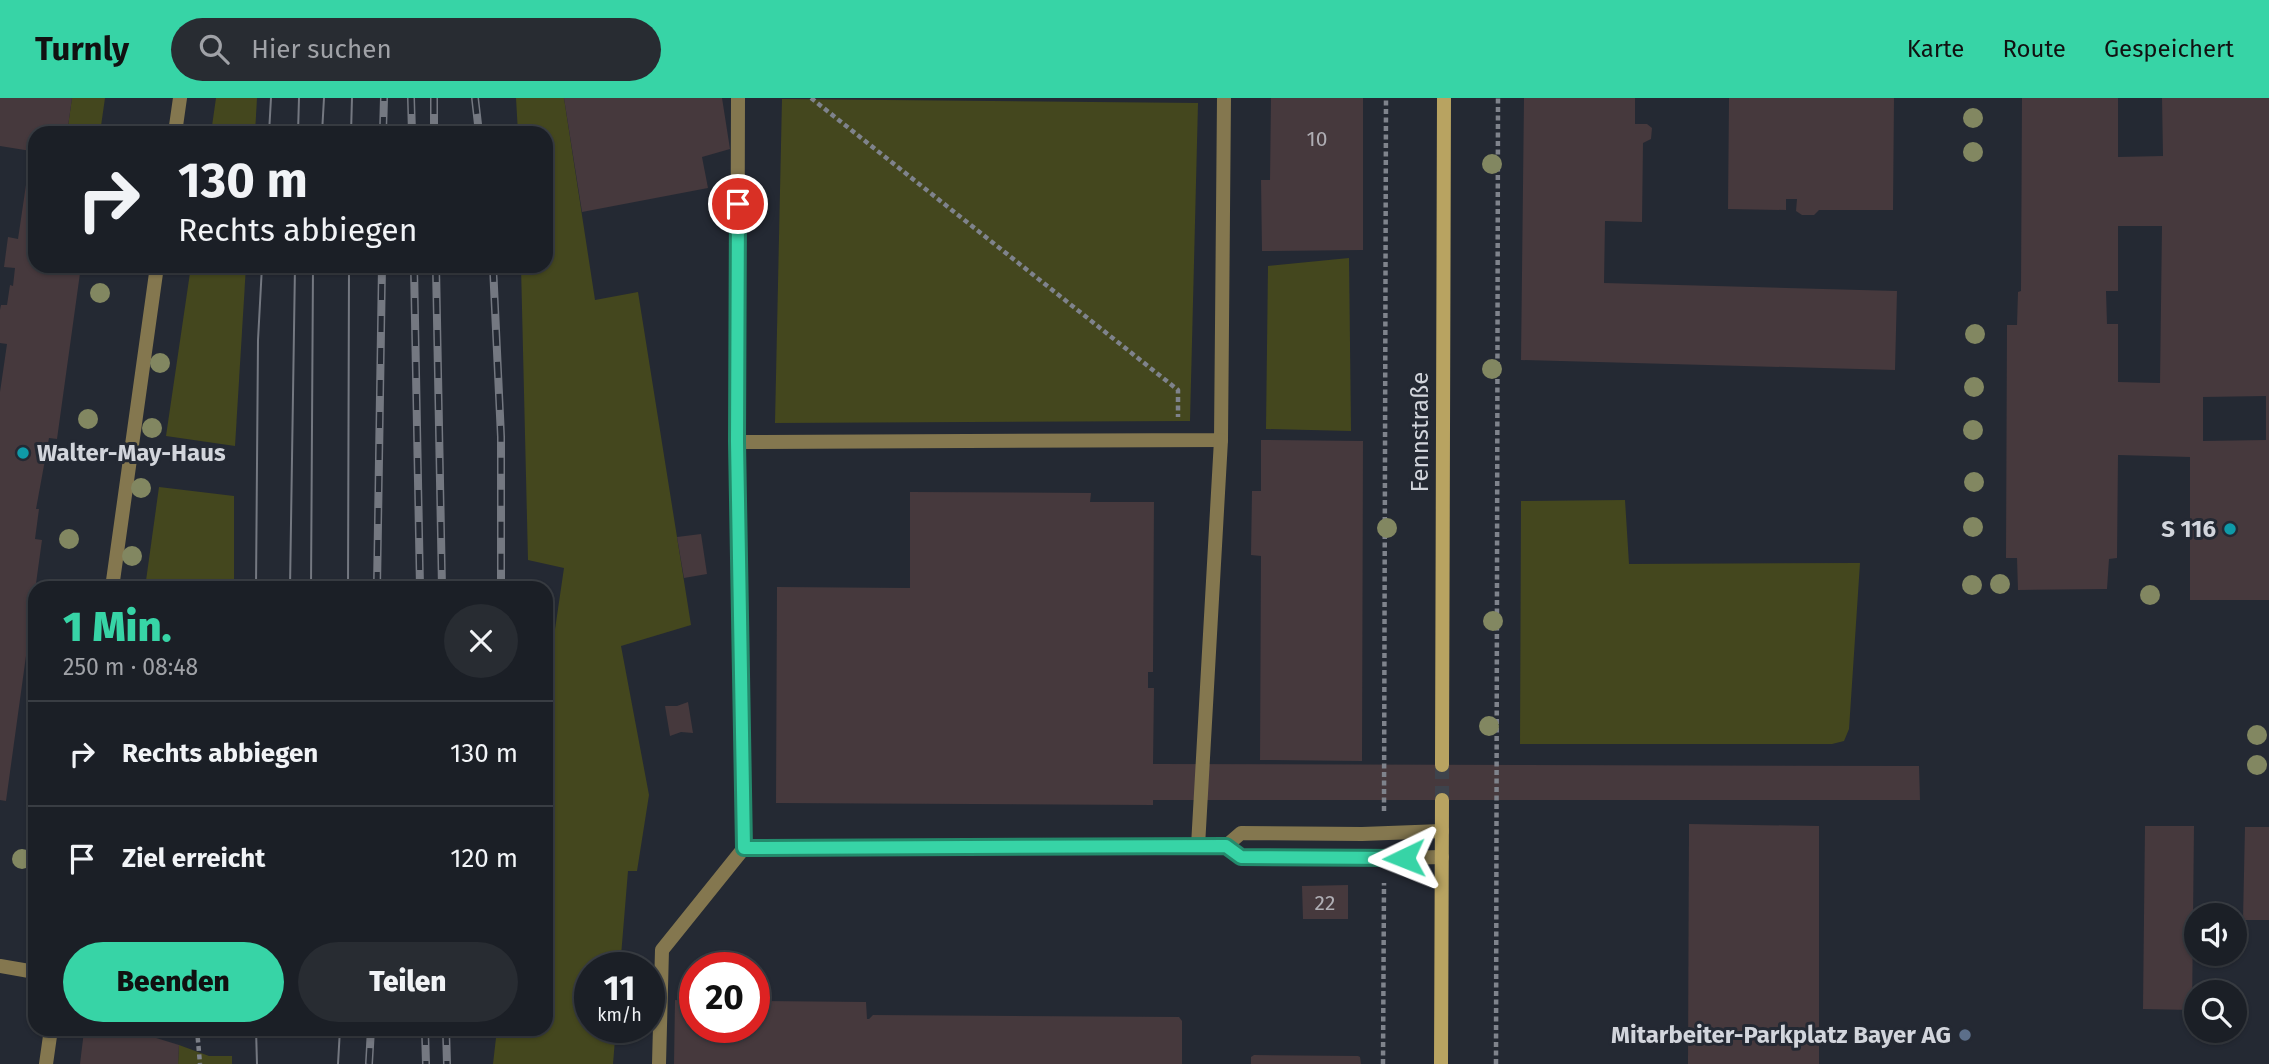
<!DOCTYPE html>
<html lang="de">
<meta charset="utf-8">
<style>
:root{--surface:#1b1f26;--page:#282c32;--text:#f1f3f6;--muted:#a0a2a7;--line:#393d43;--accent:#37d4a6}
body{margin:0;font-family:"Fira Sans",sans-serif;background:var(--page);color:var(--text);height:100vh;display:flex;flex-direction:column;font-size:26px;white-space:nowrap}
*{box-sizing:border-box;margin:0}
p{font-size:23px;color:var(--muted)}
.icon{flex:none;width:38px;height:38px;fill:none;stroke:currentColor;stroke-width:2;stroke-linecap:round;stroke-linejoin:round}
.map{position:relative;flex:1;overflow:hidden}
.details{position:absolute;left:28px;top:483px;width:525px;height:455px;display:flex;flex-direction:column;background:var(--surface);border-radius:21px;box-shadow:0 2px 5px #0004,0 0 0 2px var(--line)}
.details>*{flex:none}
.hud{position:absolute;left:28px;top:28px;width:525px;height:147px;border-radius:21px;box-shadow:0 2px 5px #0004,0 0 0 2px var(--line);background:#1b1f26;color:var(--text);overflow:hidden}
.tools{position:absolute;left:2184px;top:805px;display:grid;gap:14px}
.tools a{display:grid;place-items:center;width:63px;height:63px;border-radius:50%;background:var(--surface);box-shadow:0 2px 5px #0004,0 0 0 2px var(--line);font-size:35px}
.speed{position:absolute;left:574px;top:854px;display:flex;gap:14px;font-size:35px;font-weight:700;text-align:center}
.speed>*{display:grid;place-content:center;width:91px;height:91px;border-radius:50%;background:var(--surface);box-shadow:0 2px 5px #0004,0 0 0 2px var(--line);line-height:1}
.speed small{font-size:18px;font-weight:400}
.speed .limit{border:10px solid #d22;background:#fff;color:#111}
.pin{position:absolute;display:grid;place-items:center;width:60px;height:60px;color:#fff;margin:-30px;border:4px solid #fff;border-radius:50%;box-shadow:0 2px 7px #0007}
.me{position:absolute;width:77px;margin:-38px;rotate:268deg;stroke-linejoin:round;filter:drop-shadow(0 0 5px #0008)}
.turn{display:flex;align-items:center;gap:24px;height:147px;padding:0 35px;font-size:32px}
.turn .icon{width:91px;height:91px;stroke-width:2.5}
.turn b{display:block;font-size:49px;line-height:60px}
.round{display:grid;place-items:center;flex:none;width:74px;height:74px;border-radius:37px;background:var(--page)}
.overview{display:flex;align-items:center;justify-content:space-between;height:119px;padding:0 35px}
h1{font-size:42px;font-weight:800;line-height:52px;color:var(--accent)}
.action{display:flex;gap:14px;margin-top:auto;padding:14px 35px}
.action a{flex:1;height:80px;border-radius:42px;background:var(--accent);color:#111;font-size:28px;font-weight:800;line-height:80px;text-align:center}
.action a+a{background:var(--page);color:var(--text)}
ul{padding:0;list-style:none}
li{display:flex;align-items:center;gap:21px;height:105px;padding:0 35px;border-top:2px solid var(--line)}
li div{flex:1}
li b{display:block;font-size:26px}
li em{font-style:normal}
header{display:flex;align-items:center;gap:42px;box-sizing:border-box;height:98px;padding:0 35px;background:var(--accent);color:#111}
header strong{font-size:33px}
nav{display:flex;gap:38px;margin-inline-start:auto;font-size:24px}
.search{width:490px;height:63px;background:var(--page);display:flex;align-items:center;gap:18px;box-sizing:border-box;padding:0 24px;border-radius:38px;color:var(--muted);font-size:26px}
.map>svg:first-child{display:block}
.green{fill:#44471e}
.building{fill:#46393d;fill-rule:evenodd}
.lines{fill:none;stroke-linecap:round;stroke-linejoin:round}
.secondary-tunnel{stroke:#3e434c;stroke-width:14;stroke-dasharray:14 7;stroke-linecap:butt}
.path{stroke:#7f838c;stroke-width:4.5;stroke-dasharray:5 3.5;stroke-linecap:butt}
.lane{stroke:#84774f;stroke-width:14}
.street{stroke:#84774f;stroke-width:14}
.secondary{stroke:#b8a361;stroke-width:14}
.tram{stroke:#747881;stroke-width:2}
.rail-casing{stroke:#747881;stroke-width:8}
.rail{stroke:#242933;stroke-width:5;stroke-dasharray:16;stroke-linecap:butt}
.tree{fill:#828761}
.route-casing{stroke:#248a6c;stroke-width:18}
.route{stroke:#37d4a6;stroke-width:12}
.culture-dot{fill:#0f9aa8;stroke:#242933;stroke-width:2.5}
.service-dot{fill:#5c6f8a;stroke:#242933;stroke-width:2.5}
.labels{text-anchor:middle;dominant-baseline:central;stroke-width:6;stroke-linejoin:round;paint-order:stroke}
.number-label{font-size:21px;fill:#afaeb4}
.street-label{font-size:24px;fill:#d2d5dc;stroke:#242933}
.poi-label{font-size:24px;font-weight:bold;fill:#d2d5dc;stroke:#242933;text-anchor:end}
</style>
<header>
<strong>Turnly</strong>
<div class="search"><svg class="icon" aria-label="search" viewBox="0 0 24 24"><circle cx="10" cy="10" r="6"/><path d="M15 15l6 6"/></svg>Hier suchen</div>
<nav><a>Karte</a><a>Route</a><a>Gespeichert</a></nav>
</header>
<div class="map">
<svg width="2269" height="966" viewBox="0 0 2269 966">
<rect width="100%" height="100%" fill="#242933"/>
<g class="green">
<polygon points="72,0 105,0 100,35 67,35"/>
<polygon points="216,0 257,0 255,35 211,35"/>
<polygon points="516,0 564,0 595,202 638,194 691,527 621,548 649,697 637,773 628,773 620,870 590,870 590,929 616,929 613,966 493,966 497,931 546,931 546,593 564,470 528,462 521,168 546,168 546,35 518,35"/>
<polygon points="782,1 1198,5 1190,323 775,325"/>
<polygon points="1349,160 1351,333 1266,331 1268,168"/>
<polygon points="191,168 246,168 235,348 166,338"/>
<polygon points="159,389 234,398 234,490 145,490"/>
<polygon points="1625,402 1629,466 1860,465 1849,631 1844,643 1832,646 1520,646 1521,403"/>
<polygon points="179,947 209,958 232,958 232,966 178,966"/>
</g>
<g class="building">
<polygon points="0,0 72,0 67,35 35,35 35,168 81,168 57,341 49,340 36,411 39,411 35,441 42,442 6,703 0,702 0,294 7,246 0,245 0,212 1,207 7,207 10,187 13,188 15,170 4,169 8,139 18,141 31,53 0,48"/>
<polygon points="564,0 722,0 730,51 702,59 708,90 582,114"/>
<polygon points="1271,0 1363,0 1363,152 1262,153 1261,82 1270,82"/>
<polygon points="1524,0 1635,0 1635,26 1647,26 1652,30 1651,41 1643,45 1642,124 1605,123 1604,185 1897,193 1895,272 1521,262"/>
<polygon points="1729,0 1894,0 1893,112 1819,112 1814,117 1802,117 1796,113 1797,101 1786,101 1786,112 1728,111"/>
<path d="M2022,0h96v59l45,-1 -1,-58h107v502h-79v-143l-72,-2 -1,103 -8,1 -2,30 -89,1 -1,-32h-11l1,-233h10l1,-33 3,-1zM2118,128h44l-2,157 -42,-1v-58h-11l-1,-33h12zM2266,298v44l-63,1v-44z"/>
<polygon points="1261,342 1363,343 1362,663 1260,662 1261,458 1251,457 1252,393 1261,393"/>
<polygon points="910,394 1091,395 1090,404 1154,404 1153,574 1148,574 1148,590 1154,590 1153,666 1919,668 1920,702 1153,702 1153,707 776,705 777,489 910,490"/>
<polygon points="701,436 707,476 684,480 677,439"/>
<polygon points="688,604 693,635 681,634 670,638 665,608 677,608"/>
<polygon points="1689,726 1819,728 1819,966 1688,966"/>
<polygon points="2145,728 2194,728 2192,912 2143,911"/>
<polygon points="2245,729 2269,729 2269,822 2243,822"/>
<polygon points="1348,787 1348,821 1303,821 1302,788"/>
<polygon points="675,902 695,903 695,929 754,929 754,903 866,904 867,921 869,921 873,917 1179,919 1182,923 1182,966 674,966"/>
<polygon points="101,931 127,931 179,947 178,966 80,966 84,933"/>
<polygon points="1254,957 1358,958 1360,959 1361,966 1251,966 1251,959"/>
</g>
<g class="lines">
<polyline class="secondary-tunnel" points="1442,667 1442,702"/>
<g class="path">
<polyline points="811,0 1178,292 1178,319"/>
<polyline points="1384,713 1386,0"/>
<polyline points="197,931 200,966"/>
<polyline points="1383,966 1384,785"/>
<polyline points="1496,966 1498,0"/>
</g>
<g class="lane">
<polyline points="738,0 737,344 1221,342 1224,0"/>
<polyline points="737,344 744,750 1226,748 1241,735 1362,736 1442,733"/>
<polyline points="1198,748 1221,342"/>
<polyline points="1226,748 1241,759 1361,761 1442,759"/>
<polyline points="659,966 662,852 744,750"/>
</g>
<g class="street">
<polyline points="175,35 180,0"/>
<polyline points="112,490 157,168"/>
<polyline points="0,868 35,874"/>
<polyline points="46,966 51,931"/>
</g>
<g class="secondary">
<polyline points="1442,667 1444,0"/>
<polyline points="1441,966 1442,702"/>
</g>
<g class="tram">
<polyline points="269,35 271,0"/>
<polyline points="298,35 299,0"/>
<polyline points="322,35 324,0"/>
<polyline points="351,35 352,0"/>
<polyline points="256,490 258,242 262,168"/>
<polyline points="290,490 295,168"/>
<polyline points="311,490 313,168"/>
<polyline points="348,490 349,168"/>
<polyline points="256,931 257,966"/>
<polyline points="338,966 340,931"/>
</g>
<g class="rail-casing">
<g id="rail">
<polyline points="411,0 412,35"/>
<polyline points="434,0 434,35"/>
<polyline points="475,0 479,35"/>
<polyline points="383,35 384,0"/>
<polyline points="414,168 420,490"/>
<polyline points="436,168 442,490"/>
<polyline points="493,168 501,339 501,490"/>
<polyline points="377,490 382,168"/>
<polyline points="425,931 426,966"/>
<polyline points="446,931 447,966"/>
<polyline points="369,966 371,931"/>
</g>
</g>
<use href="#rail" class="rail"/>
</g>
<g class="tree">
<circle cx="1973" cy="20" r="10"/>
<circle cx="1973" cy="54" r="10"/>
<circle cx="1492" cy="66" r="10"/>
<circle cx="100" cy="195" r="10"/>
<circle cx="1975" cy="236" r="10"/>
<circle cx="160" cy="265" r="10"/>
<circle cx="1492" cy="271" r="10"/>
<circle cx="1974" cy="289" r="10"/>
<circle cx="88" cy="321" r="10"/>
<circle cx="152" cy="330" r="10"/>
<circle cx="1973" cy="332" r="10"/>
<circle cx="1974" cy="384" r="10"/>
<circle cx="141" cy="390" r="10"/>
<circle cx="1973" cy="429" r="10"/>
<circle cx="1387" cy="430" r="10"/>
<circle cx="69" cy="441" r="10"/>
<circle cx="132" cy="458" r="10"/>
<circle cx="2000" cy="486" r="10"/>
<circle cx="1972" cy="487" r="10"/>
<circle cx="2150" cy="497" r="10"/>
<circle cx="1493" cy="523" r="10"/>
<circle cx="1489" cy="628" r="10"/>
<circle cx="2257" cy="637" r="10"/>
<circle cx="2257" cy="667" r="10"/>
<circle cx="22" cy="761" r="10"/>
</g>
<g class="lines">
<g class="route-casing">
<polyline id="route" points="738,106 737,344 744,750 1226,748 1241,759 1404,760"/>
</g>
<use href="#route" class="route"/>
</g>
<g class="culture-dot">
<circle cx="23" cy="355" r="7"/>
<circle cx="2230" cy="431" r="7"/>
</g>
<circle class="service-dot" cx="1965" cy="937" r="7"/>
<g class="labels">
<g class="number-label">
<text x="1317" y="41">10</text>
<text x="1325" y="805">22</text>
</g>
<g class="street-label">
<text transform="translate(1420 334) rotate(-90)">Fennstraße</text>
</g>
<g class="poi-label">
<text x="37" y="355" text-anchor="start">Walter-May-Haus</text>
<text x="2216" y="431">S 116</text>
<text x="1951" y="937">Mitarbeiter-Parkplatz Bayer AG</text>
</g>
</g>
</svg>
<div class="tools">
<a><svg class="icon" aria-label="sound" viewBox="0 0 24 24"><path d="M4 9h4l5-4v14l-5-4H4zM17 9q2 3 0 6"/></svg></a>
<a><svg class="icon" aria-label="search" viewBox="0 0 24 24"><circle cx="10" cy="10" r="6"/><path d="M15 15l6 6"/></svg></a>
</div>
<div class="speed"><div>11<small>km/h</small></div><div class="limit">20</div></div>
<div class="pin" style="left:738px;top:106px;background:#d93025"><svg class="icon" aria-label="arrive" viewBox="0 0 24 24"><path d="M6 21V4h12l-3 4 3 4H6"/></svg></div>
<svg class="me" style="left:1404px;top:760px" viewBox="-20 -20 40 40"><path d="M0-17L14 15 0 8-14 15z" fill="#37d4a6" stroke="#fff" stroke-width="4"/></svg>
<div class="hud">
<div class="turn"><svg class="icon" aria-label="right" viewBox="0 0 24 24"><path d="M7 20v-9h11M14 6l5 5-5 5"/></svg><div><b>130 m</b>Rechts abbiegen</div></div>
</div>
<section class="details">
<div class="overview"><div><h1>1 Min.</h1><p>250 m · 08:48</p></div><a class="round"><svg class="icon" aria-label="close" viewBox="0 0 24 24"><path d="M6 6l12 12M18 6L6 18"/></svg></a></div>
<ul>
<li><svg class="icon" aria-label="right" viewBox="0 0 24 24"><path d="M7 20v-9h11M14 6l5 5-5 5"/></svg><div><b>Rechts abbiegen</b></div><em>130 m</em></li>
<li><svg class="icon" aria-label="arrive" viewBox="0 0 24 24"><path d="M6 21V4h12l-3 4 3 4H6"/></svg><div><b>Ziel erreicht</b></div><em>120 m</em></li>
</ul>
<div class="action"><a>Beenden</a><a>Teilen</a></div>
</section>
</div>
